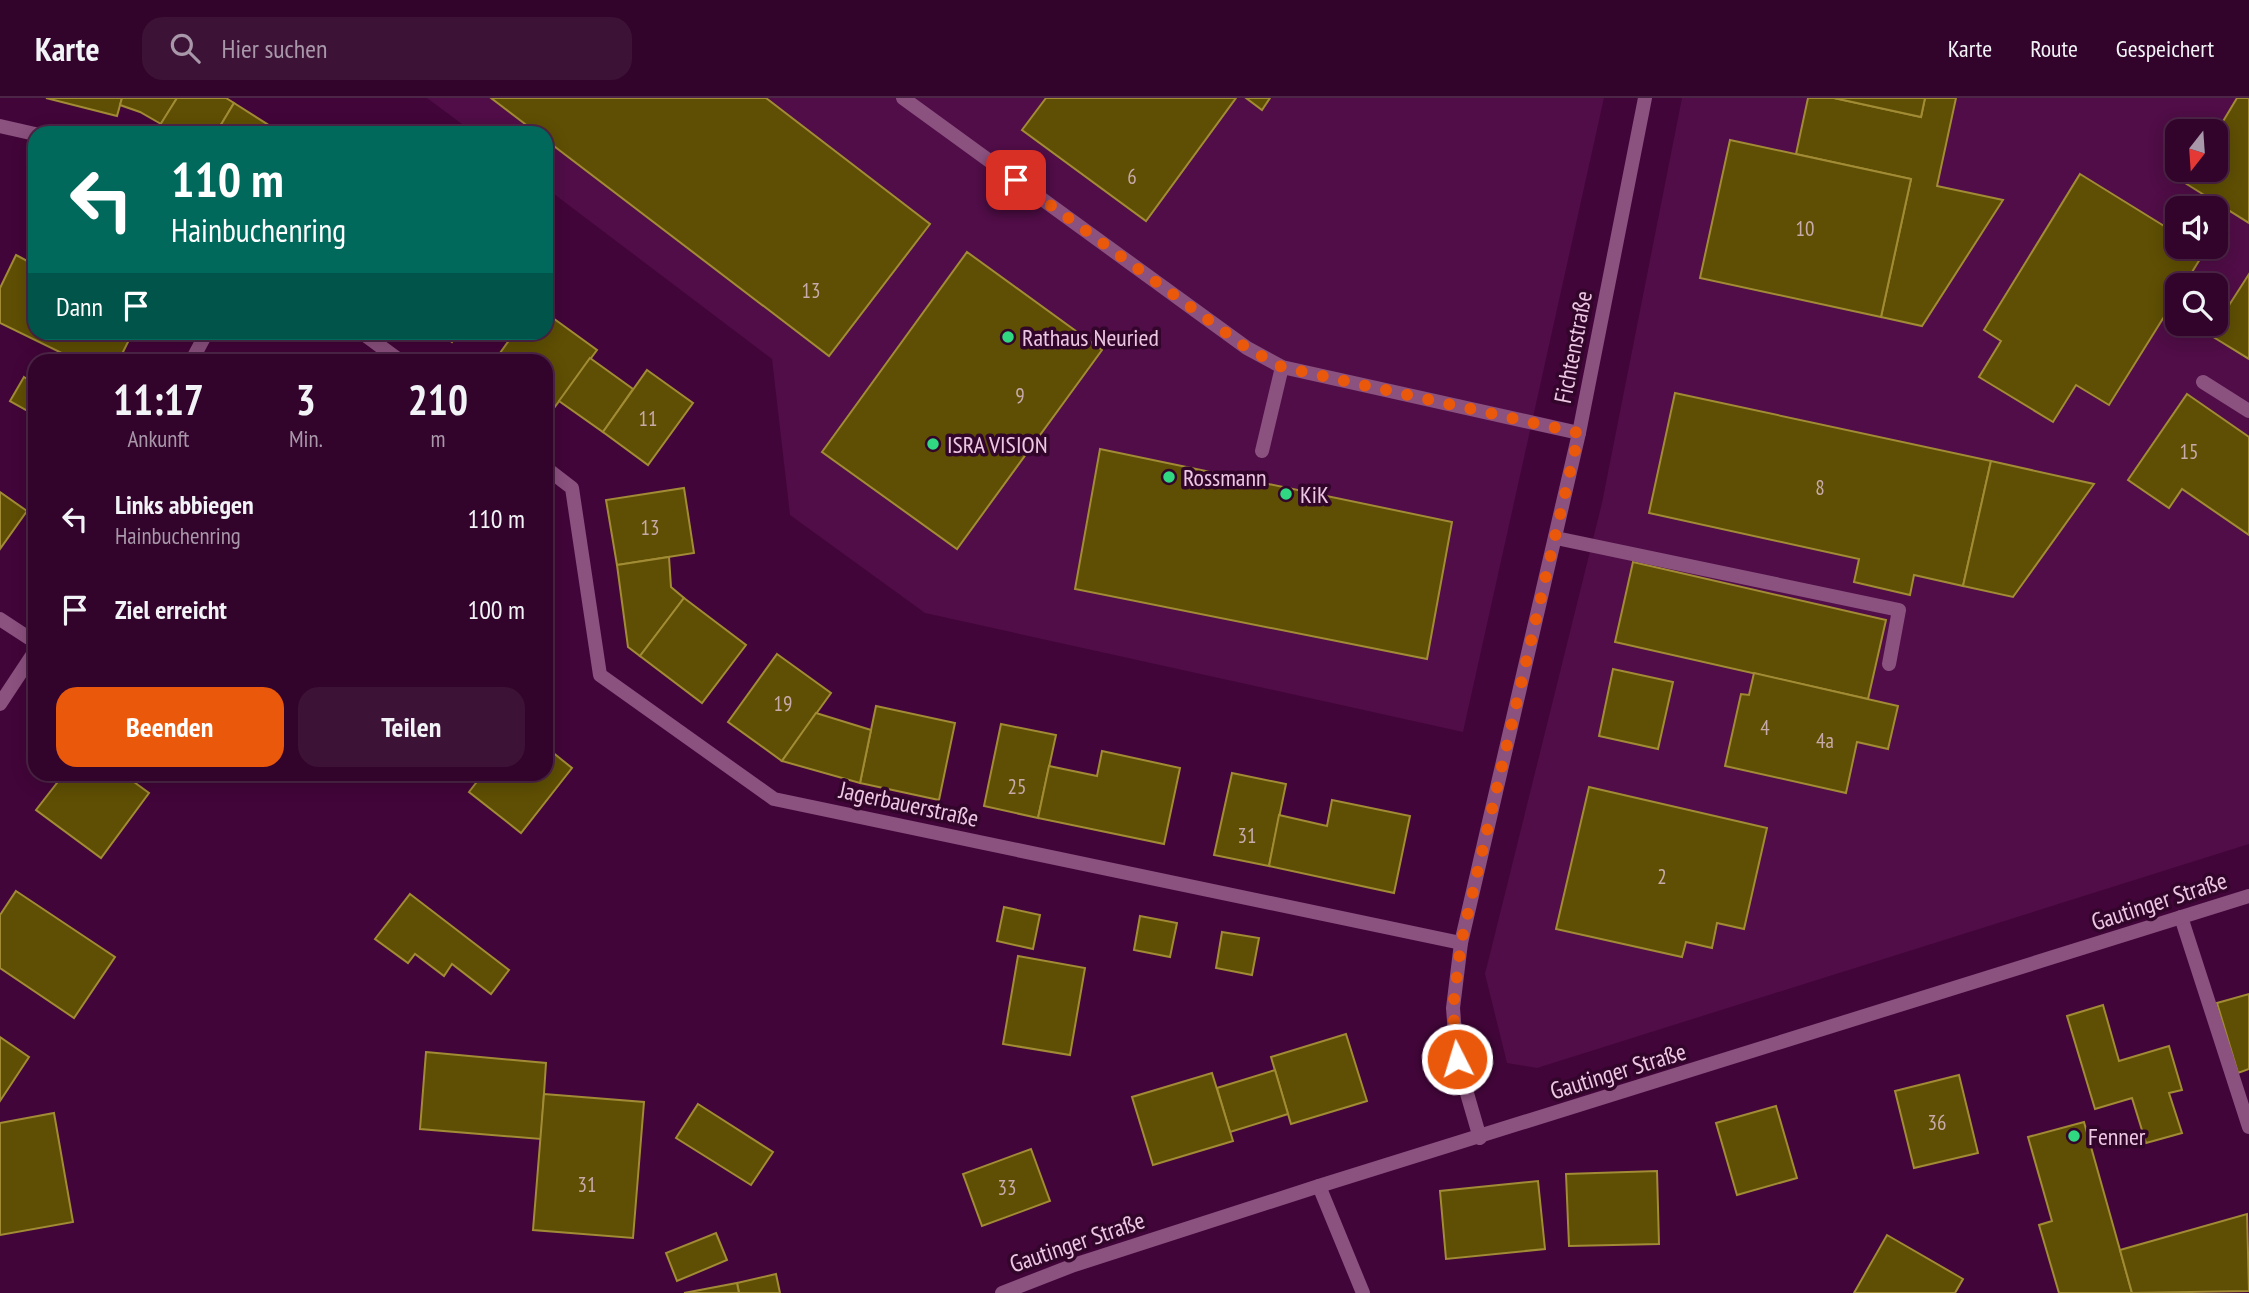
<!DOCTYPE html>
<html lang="de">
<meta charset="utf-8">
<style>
:root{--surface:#32042b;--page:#3d1237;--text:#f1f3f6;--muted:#a898a9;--line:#4d2547;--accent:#ea580c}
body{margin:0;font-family:"PT Sans Narrow",sans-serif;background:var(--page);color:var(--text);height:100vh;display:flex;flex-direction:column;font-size:26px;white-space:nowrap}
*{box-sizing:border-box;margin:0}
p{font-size:23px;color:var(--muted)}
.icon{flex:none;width:38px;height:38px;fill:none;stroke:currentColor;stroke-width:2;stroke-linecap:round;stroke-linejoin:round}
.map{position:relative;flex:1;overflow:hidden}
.sheet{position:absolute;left:28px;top:256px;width:525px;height:427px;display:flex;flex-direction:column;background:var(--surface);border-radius:21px;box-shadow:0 4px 18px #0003,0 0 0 2px var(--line)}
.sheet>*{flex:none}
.guide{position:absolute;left:28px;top:28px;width:525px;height:214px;border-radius:21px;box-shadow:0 4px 18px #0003,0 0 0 2px var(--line);background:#00695c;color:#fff;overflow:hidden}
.needle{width:46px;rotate:197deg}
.buttons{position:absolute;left:2165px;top:21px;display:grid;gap:14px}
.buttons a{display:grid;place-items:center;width:63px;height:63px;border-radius:14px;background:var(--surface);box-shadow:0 4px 18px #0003,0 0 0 2px var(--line);font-size:35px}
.pin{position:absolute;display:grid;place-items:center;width:60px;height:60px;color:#fff;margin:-30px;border-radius:14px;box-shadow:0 4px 10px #0006}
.me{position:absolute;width:77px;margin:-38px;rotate:355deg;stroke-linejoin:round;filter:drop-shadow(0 0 5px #0008)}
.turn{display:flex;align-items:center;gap:24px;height:147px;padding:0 28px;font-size:32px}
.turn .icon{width:91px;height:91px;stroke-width:2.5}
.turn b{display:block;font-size:49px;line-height:60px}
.then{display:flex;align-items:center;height:66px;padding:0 28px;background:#0003;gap:14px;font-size:26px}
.eta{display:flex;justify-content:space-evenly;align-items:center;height:119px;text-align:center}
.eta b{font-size:42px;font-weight:700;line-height:49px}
.primary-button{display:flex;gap:14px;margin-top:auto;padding:14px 28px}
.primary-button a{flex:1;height:80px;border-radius:21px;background:var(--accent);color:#fff;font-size:28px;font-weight:700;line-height:80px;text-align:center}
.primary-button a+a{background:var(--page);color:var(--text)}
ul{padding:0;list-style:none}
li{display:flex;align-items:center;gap:21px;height:91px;padding:0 28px}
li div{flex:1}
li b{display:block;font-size:26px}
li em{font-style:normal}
header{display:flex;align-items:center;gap:42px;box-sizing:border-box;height:98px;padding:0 35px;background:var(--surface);border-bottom:2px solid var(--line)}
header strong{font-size:33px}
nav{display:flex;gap:38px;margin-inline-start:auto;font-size:24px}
.search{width:490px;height:63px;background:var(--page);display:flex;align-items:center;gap:18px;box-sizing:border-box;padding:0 24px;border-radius:21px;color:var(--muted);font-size:26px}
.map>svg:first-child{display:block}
.built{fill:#500d47;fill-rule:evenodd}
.building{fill:#5f4f04;stroke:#a18b35;stroke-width:2}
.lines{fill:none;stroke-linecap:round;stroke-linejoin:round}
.lane{stroke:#8b517f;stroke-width:14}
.street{stroke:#8b517f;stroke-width:14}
.route{stroke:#ea580c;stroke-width:12;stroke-dasharray:0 21.6}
.poi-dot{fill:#30d882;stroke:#32052b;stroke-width:2.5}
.labels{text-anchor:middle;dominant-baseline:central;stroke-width:7;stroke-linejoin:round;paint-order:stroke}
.number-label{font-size:21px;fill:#c9aaab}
.poi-label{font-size:24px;fill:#ecc8e3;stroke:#32052b;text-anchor:start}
.street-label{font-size:24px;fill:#ecc8e3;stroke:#32052b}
</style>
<header>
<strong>Karte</strong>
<div class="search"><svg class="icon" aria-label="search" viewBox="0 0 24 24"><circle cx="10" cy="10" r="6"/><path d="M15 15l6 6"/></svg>Hier suchen</div>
<nav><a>Karte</a><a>Route</a><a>Gespeichert</a></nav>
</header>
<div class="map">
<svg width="2249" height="1195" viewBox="0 0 2249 1195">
<rect width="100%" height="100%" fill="#420539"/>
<g class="built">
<polygon points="427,0 1604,0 1463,634 925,515 790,417 772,261 546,90 546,35 474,35"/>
<path d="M1682,0h567v746l-712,224 -30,-5 -22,-89 117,-471zM2177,33h39v39h-39zM2177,110h39v39h-39zM2177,187h39v39h-39z"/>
</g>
<g class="building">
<polygon points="46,0 122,0 117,18"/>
<polygon points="122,0 177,0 161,26 140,14 120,7"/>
<polygon points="177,0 226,0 234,5 216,35 155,35"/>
<polygon points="491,0 766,0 930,126 829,258 546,42 546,35 537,35"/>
<polygon points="1046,0 1236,0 1146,123 1022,32"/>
<polygon points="1246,0 1270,0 1262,12"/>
<polygon points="1808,0 1834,0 1921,19 1925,0 1956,0 1937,88 2003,102 1922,228 1881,219 1911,81 1796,56"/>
<polygon points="1834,0 1925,0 1921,19"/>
<polygon points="2237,0 2249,0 2249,125 2185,85 2193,72 2216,72 2216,35"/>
<polygon points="234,5 278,33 276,35 216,35"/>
<polygon points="1730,42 1911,81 1881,219 1700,180"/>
<polygon points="2080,76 2177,136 2177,149 2199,149 2205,153 2184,187 2177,187 2177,198 2109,307 2076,287 2053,324 1979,279 2001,243 1984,232"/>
<polygon points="967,154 1102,252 957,451 822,354"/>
<polygon points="16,157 35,167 35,234 133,234 119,262 76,262 0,225 0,190"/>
<polygon points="2249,176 2249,261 2210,237"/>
<polygon points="546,215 597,252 551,314 546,310 546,262 495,262 515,234 546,234"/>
<polygon points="439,234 459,234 452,244"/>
<polygon points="590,260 633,291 603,334 559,303"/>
<polygon points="647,272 693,305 648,367 603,334"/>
<polygon points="24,279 35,286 35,317 10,303"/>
<polygon points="1675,295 1991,363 1963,488 1914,477 1910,497 1854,484 1859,461 1649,415"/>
<polygon points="2187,296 2249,339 2249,437 2182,391 2169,410 2128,382"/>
<polygon points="1100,351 1452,424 1427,561 1075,491"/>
<polygon points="1991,363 2094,386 2013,499 1963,488"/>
<polygon points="684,390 694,455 617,467 606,402"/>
<polygon points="0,394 27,413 0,451"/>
<polygon points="669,459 671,489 684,500 640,558 628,549 617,467"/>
<polygon points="1633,464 1886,522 1868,601 1615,544"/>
<polygon points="684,500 746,547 702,605 640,558"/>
<polygon points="777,556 831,595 782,663 728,624"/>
<polygon points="1613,571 1673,584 1658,651 1599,638"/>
<polygon points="1754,575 1898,608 1888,651 1857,644 1846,695 1725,668 1741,596 1749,597"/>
<polygon points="876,608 955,625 939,702 860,685"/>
<polygon points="816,615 871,632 860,685 782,663"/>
<polygon points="1001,626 1056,637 1038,720 984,708"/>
<polygon points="546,649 572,670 521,735 469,694 483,676 546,676"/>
<polygon points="1102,653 1180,670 1164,746 1038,720 1049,668 1097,678"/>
<polygon points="1232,675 1286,686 1269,768 1214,757"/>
<polygon points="64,676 123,676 149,695 101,760 36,712"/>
<polygon points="1589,689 1767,730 1744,831 1717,825 1712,850 1686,844 1682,859 1556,831"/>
<polygon points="1332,702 1410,718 1394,795 1269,768 1279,717 1327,728"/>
<polygon points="16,793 115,859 74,920 0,870 0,817"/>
<polygon points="410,796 509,872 491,896 452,866 444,878 415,856 408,865 375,841"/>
<polygon points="1004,809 1040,817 1033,851 997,843"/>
<polygon points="1140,818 1177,825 1170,859 1134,852"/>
<polygon points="1222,834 1259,840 1252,877 1216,870"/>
<polygon points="1018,858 1085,870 1070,957 1003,946"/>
<polygon points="2249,896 2249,971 2238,975 2217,905"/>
<polygon points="2103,907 2119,963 2169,948 2182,992 2169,995 2182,1035 2146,1045 2132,1000 2095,1011 2067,918"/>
<polygon points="1346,936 1367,1003 1291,1026 1271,959"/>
<polygon points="0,939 29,959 0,1003"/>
<polygon points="426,954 546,965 541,1041 420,1031"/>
<polygon points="1275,972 1288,1016 1230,1034 1217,990"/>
<polygon points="1212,975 1233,1043 1153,1067 1132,999"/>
<polygon points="1959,977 1978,1055 1914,1070 1895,993"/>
<polygon points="544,996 644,1004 633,1140 533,1132"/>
<polygon points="698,1006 773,1054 751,1087 676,1040"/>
<polygon points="1776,1008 1797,1080 1737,1097 1716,1025"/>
<polygon points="54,1015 73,1124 0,1137 0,1025"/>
<polygon points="2084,1024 2120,1152 2132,1195 2059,1195 2039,1127 2052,1123 2028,1039"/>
<polygon points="1031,1051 1050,1103 982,1128 963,1076"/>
<polygon points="1657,1073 1659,1146 1569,1148 1566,1076"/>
<polygon points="1538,1083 1545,1151 1446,1161 1440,1093"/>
<polygon points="2247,1116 2249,1193 2132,1195 2120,1152"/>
<polygon points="716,1135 727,1162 677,1183 666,1155"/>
<polygon points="1887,1137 1963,1181 1955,1195 1854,1195"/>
<polygon points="776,1176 780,1195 739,1195 737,1185"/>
<polygon points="737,1185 739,1195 684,1195"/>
</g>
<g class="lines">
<g class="lane">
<polyline points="2203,284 2249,313"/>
<polyline points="1262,353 1282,269"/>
<polyline points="1556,440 1899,512 1889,566"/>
<polyline points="2181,819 2249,1029"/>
</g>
<g class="street">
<polyline points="903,0 1247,250 1282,269 1579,335"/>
<polyline points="0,28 35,36"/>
<polyline points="361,234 399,262"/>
<polyline points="192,262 207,234"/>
<polyline points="546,370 572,390 600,577 774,701 1461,845"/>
<polyline points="0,521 35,544"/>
<polyline points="0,606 35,553"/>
<polyline points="1480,1040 1457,961 1453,910 1461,845 1579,335 1645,0"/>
<polyline points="1319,1088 1363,1195"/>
<polyline points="1002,1195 1074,1167 1319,1088 2249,798"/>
</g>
</g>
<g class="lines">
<polyline class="route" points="1016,82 1247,250 1282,269 1579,335 1461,845 1453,910 1457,961"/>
</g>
<g class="poi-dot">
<circle cx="1008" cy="239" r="7"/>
<circle cx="933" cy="346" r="7"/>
<circle cx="1169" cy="379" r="7"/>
<circle cx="1286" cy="396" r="7"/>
<circle cx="2074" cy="1038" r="7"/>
</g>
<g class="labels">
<g class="number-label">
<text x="1132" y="78">6</text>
<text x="1805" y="130">10</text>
<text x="811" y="192">13</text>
<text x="1020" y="297">9</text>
<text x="648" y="320">11</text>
<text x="2189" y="353">15</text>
<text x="1820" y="389">8</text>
<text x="650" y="429">13</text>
<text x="783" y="605">19</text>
<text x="1765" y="629">4</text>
<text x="1825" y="642">4a</text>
<text x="1017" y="688">25</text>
<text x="1247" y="737">31</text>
<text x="1662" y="778">2</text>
<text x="1937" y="1024">36</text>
<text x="587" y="1086">31</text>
<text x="1007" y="1089">33</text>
</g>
<g class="poi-label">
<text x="1022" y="239">Rathaus Neuried</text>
<text x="947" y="346">ISRA VISION</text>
<text x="1183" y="379">Rossmann</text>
<text x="1300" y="396">KiK</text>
<text x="2088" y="1038">Fenner</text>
</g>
<g class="street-label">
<text transform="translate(1573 249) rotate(-79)">Fichtenstraße</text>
<text transform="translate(909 706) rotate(12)">Jagerbauerstraße</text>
<text transform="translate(2159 803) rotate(-18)">Gautinger Straße</text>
<text transform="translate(1618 973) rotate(-17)">Gautinger Straße</text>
<text transform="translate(1077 1144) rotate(-19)">Gautinger Straße</text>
</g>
</g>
</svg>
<div class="buttons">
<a><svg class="needle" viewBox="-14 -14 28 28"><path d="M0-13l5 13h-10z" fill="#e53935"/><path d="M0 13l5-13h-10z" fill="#a898a9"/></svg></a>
<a><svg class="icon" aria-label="sound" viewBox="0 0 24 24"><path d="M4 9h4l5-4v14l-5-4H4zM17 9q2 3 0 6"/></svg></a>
<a><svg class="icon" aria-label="search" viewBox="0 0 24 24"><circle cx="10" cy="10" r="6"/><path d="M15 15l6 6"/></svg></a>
</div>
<div class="pin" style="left:1016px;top:82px;background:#d93025"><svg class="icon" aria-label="arrive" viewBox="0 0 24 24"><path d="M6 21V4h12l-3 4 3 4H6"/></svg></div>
<svg class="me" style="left:1457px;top:961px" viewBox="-20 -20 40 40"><circle r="17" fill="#ea580c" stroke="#fff" stroke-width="3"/><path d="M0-11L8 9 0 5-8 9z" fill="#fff"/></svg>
<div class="guide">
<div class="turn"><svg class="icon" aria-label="left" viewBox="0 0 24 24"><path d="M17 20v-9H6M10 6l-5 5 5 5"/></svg><div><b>110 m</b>Hainbuchenring</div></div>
<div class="then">Dann<svg class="icon" aria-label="arrive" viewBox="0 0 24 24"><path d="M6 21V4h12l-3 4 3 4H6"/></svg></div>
</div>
<section class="sheet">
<div class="eta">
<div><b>11:17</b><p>Ankunft</p></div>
<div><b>3</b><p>Min.</p></div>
<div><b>210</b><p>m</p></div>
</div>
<ul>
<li><svg class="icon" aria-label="left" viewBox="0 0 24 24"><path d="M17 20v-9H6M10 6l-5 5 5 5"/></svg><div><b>Links abbiegen</b><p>Hainbuchenring</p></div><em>110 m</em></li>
<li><svg class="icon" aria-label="arrive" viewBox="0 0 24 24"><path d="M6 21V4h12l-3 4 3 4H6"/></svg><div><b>Ziel erreicht</b></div><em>100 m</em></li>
</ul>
<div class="primary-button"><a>Beenden</a><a>Teilen</a></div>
</section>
</div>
